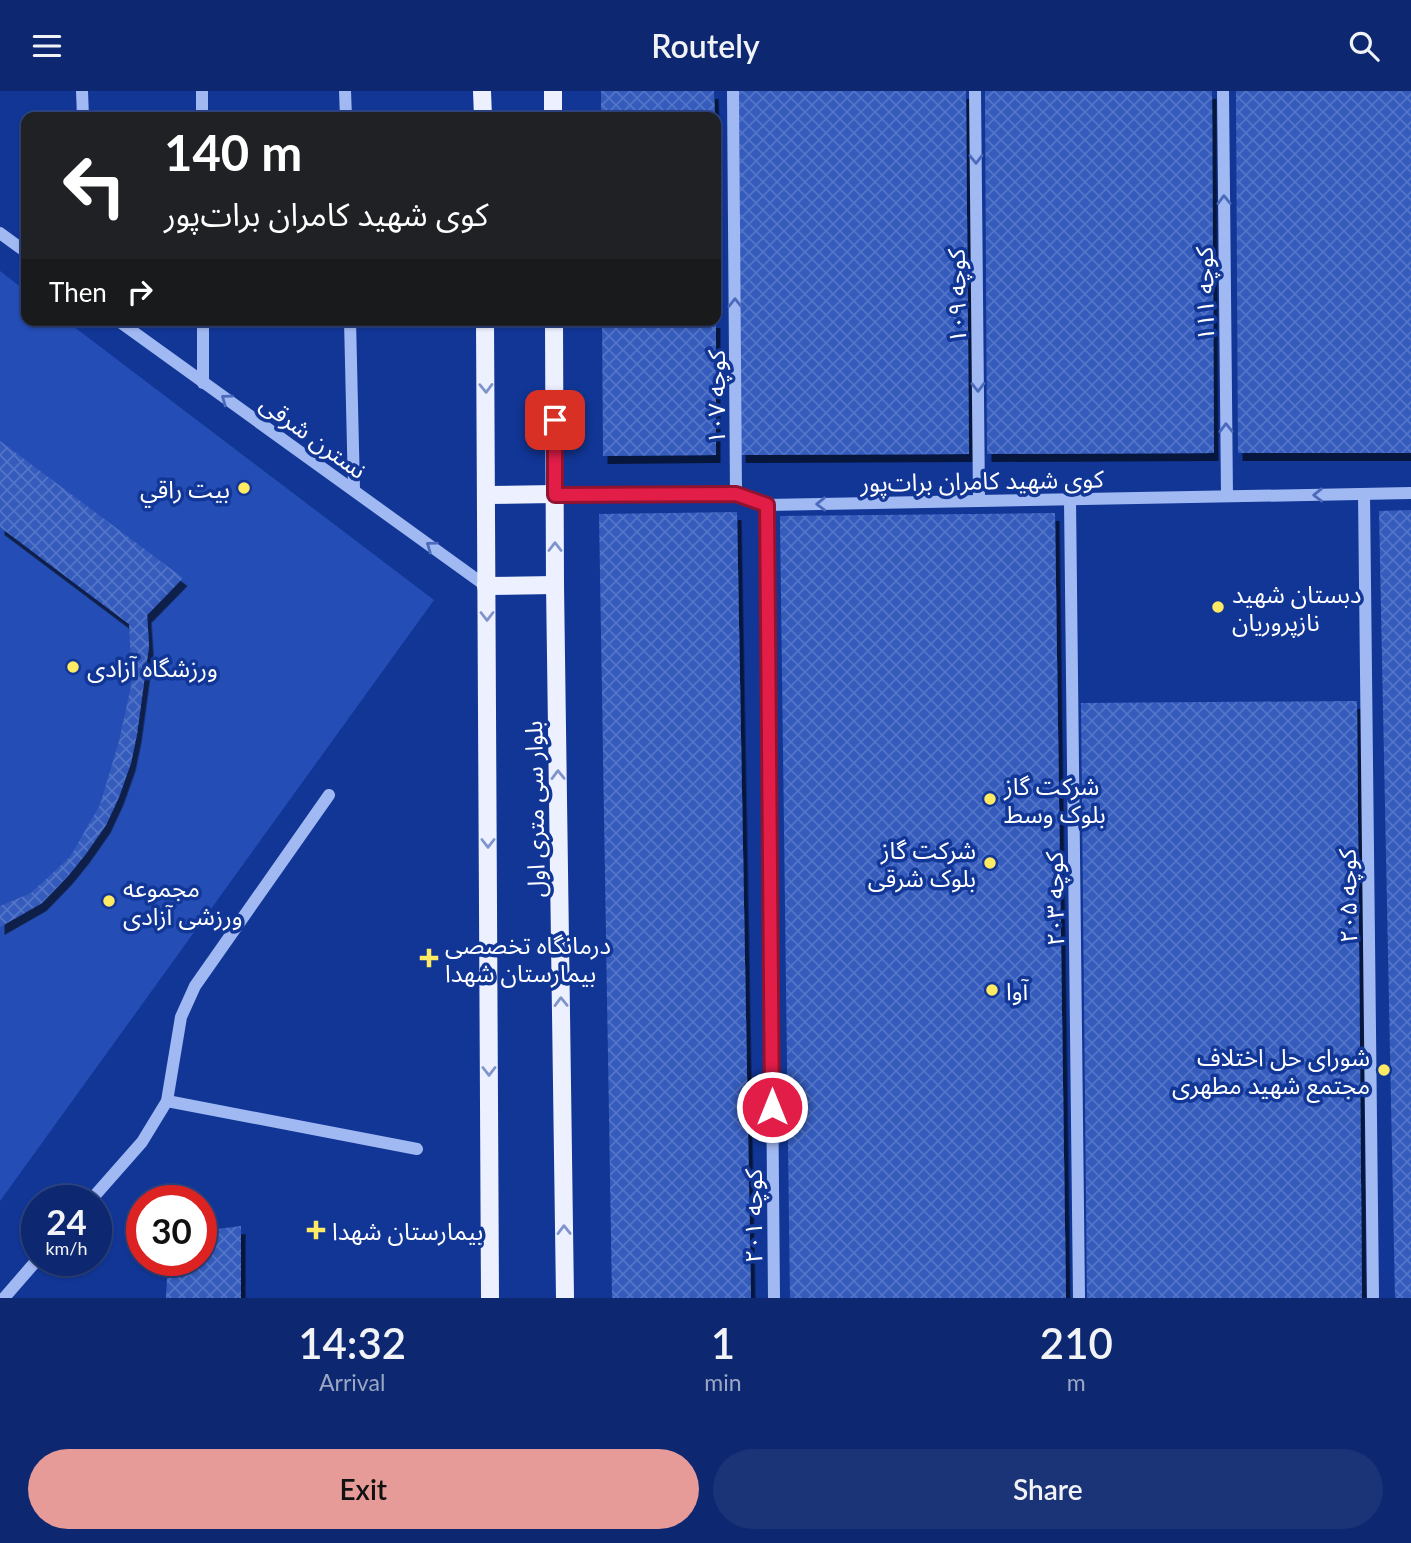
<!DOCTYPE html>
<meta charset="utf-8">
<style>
:root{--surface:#0d2870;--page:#1b3478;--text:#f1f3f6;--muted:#9aa6c3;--line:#2d4483;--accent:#e69b98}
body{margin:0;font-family:Lato,"Noto Sans Arabic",sans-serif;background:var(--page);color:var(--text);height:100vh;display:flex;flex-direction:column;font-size:26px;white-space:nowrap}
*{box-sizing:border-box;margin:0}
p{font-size:23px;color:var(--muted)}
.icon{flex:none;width:38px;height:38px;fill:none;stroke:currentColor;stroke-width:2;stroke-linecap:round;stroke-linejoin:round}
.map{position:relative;height:1207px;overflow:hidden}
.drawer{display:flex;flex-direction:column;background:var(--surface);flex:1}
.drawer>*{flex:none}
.hud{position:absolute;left:21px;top:21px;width:700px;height:214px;border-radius:14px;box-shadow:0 2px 5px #0004,0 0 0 2px var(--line);background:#202124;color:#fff;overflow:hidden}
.speed{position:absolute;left:21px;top:1094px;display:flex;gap:14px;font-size:35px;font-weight:700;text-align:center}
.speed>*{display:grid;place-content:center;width:91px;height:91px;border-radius:50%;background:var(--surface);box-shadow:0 2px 5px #0004,0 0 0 2px var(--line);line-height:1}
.speed small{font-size:18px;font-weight:400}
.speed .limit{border:10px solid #d22;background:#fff;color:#111}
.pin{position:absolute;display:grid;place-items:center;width:60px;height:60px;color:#fff;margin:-30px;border-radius:14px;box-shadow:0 4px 10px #0006}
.me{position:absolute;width:77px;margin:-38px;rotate:0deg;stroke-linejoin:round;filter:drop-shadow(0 0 5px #0008)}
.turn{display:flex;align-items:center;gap:24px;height:147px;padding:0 28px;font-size:32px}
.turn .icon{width:91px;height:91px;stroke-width:2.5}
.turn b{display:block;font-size:49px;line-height:60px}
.then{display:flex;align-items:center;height:66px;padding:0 28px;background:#0003;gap:14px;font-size:26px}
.eta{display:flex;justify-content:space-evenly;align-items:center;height:119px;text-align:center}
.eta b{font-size:42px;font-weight:600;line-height:49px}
.button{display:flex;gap:14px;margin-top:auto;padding:14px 28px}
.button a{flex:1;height:80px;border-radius:42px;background:var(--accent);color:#111;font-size:28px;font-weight:600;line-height:80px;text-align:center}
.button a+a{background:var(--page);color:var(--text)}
header{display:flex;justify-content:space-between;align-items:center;height:91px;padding:0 28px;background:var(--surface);font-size:32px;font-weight:600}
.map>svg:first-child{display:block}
.pitch{fill:#244eb6}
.building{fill:url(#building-cross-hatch);filter:url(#shadow)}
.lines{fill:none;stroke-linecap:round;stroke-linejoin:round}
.minor{stroke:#a1b9f3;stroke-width:12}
.major{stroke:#edf1ff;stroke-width:18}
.oneway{stroke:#4b6abb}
.oneway2{stroke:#7f94ca}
.route-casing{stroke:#92132f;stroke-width:18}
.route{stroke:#e11d48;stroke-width:12}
.poi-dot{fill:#ffea63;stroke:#113696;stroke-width:2.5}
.labels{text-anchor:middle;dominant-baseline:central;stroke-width:7;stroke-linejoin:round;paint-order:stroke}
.street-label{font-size:24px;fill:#fff;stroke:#113696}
.poi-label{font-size:24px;fill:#fff;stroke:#113696;text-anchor:start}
</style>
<header><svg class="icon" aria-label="menu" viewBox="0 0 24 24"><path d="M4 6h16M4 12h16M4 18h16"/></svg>Routely<svg class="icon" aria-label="search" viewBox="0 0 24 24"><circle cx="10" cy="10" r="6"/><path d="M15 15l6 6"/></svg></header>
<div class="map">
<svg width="1411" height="1207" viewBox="0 0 1411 1207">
<defs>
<pattern id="building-cross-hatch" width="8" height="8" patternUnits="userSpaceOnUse" patternTransform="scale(1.75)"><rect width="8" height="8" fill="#355cbd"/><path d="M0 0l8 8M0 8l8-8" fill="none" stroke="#5374c7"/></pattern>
<filter id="shadow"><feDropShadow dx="4.5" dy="8" stdDeviation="0" flood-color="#0009"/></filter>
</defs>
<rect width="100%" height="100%" fill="#113696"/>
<polygon class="pitch" points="0,180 26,200 26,229 65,229 434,509 0,1110"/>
<g class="building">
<polygon points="601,0 714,0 715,26 601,26"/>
<polygon points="739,0 966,0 969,363 741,364"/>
<polygon points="985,0 1212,0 1214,362 987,363"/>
<polygon points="1236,0 1411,0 1411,362 1238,362"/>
<polygon points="602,229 716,229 716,364 603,365"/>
<polygon points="0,350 183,487 147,524 149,555 137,643 131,672 119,706 106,734 85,764 68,785 42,812 0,836 0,815 31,802 70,766 100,714 119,650 132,591 129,533 0,436"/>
<polygon points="1411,419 1411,1207 1395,1207 1379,420"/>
<polygon points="737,421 751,1207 612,1207 599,423"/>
<polygon points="1055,422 1066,1207 790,1207 780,425"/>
<polygon points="1357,610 1362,1207 1087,1207 1081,612"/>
<polygon points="241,1135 241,1207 166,1207 168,1169 201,1169 201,1140"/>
</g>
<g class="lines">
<g class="minor">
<polyline points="82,0 83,26"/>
<polyline points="202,0 202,26"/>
<polyline points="345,0 346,26"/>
<polyline points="733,0 736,403"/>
<polyline points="975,0 979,410"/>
<polyline points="1223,0 1227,405"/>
<polyline points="0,142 26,161"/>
<polyline points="117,229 486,495"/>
<polyline points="203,229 203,292"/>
<polyline points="350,229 354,399"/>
<polyline points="555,403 736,403 767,414 1411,402"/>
<polyline points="1364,403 1373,1207"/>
<polyline points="1070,408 1079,1207"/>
<polyline points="767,414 774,1207"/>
<polyline points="167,1010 417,1058"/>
<polyline points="90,1110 142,1051 167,1010 181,926 195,895 329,704"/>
<polyline points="4,1207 37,1169"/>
</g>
<g class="major">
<polyline points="482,0 483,26"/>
<polyline points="553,0 553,26"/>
<polyline points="485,229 490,1207"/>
<polyline points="554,229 555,494 565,1207"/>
<polyline points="487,404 555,403"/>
<polyline points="486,495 555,494"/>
</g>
</g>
<defs><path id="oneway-chevron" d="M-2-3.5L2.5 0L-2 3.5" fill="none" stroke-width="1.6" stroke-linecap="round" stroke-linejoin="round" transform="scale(1.75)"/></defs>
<g class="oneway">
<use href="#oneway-chevron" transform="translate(976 68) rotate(89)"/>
<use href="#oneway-chevron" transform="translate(1224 109) rotate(-91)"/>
<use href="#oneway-chevron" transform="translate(735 212) rotate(-90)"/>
<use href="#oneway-chevron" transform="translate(978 296) rotate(89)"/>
<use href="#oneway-chevron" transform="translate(226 308) rotate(-144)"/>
<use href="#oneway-chevron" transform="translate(1226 337) rotate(-91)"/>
<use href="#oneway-chevron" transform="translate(1318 404) rotate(179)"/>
<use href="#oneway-chevron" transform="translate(821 413) rotate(179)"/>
<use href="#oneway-chevron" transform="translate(431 455) rotate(-144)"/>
</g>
<g class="oneway2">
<use href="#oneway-chevron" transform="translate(486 297) rotate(89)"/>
<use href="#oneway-chevron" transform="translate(555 456) rotate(-90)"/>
<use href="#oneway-chevron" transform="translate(487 525) rotate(90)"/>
<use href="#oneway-chevron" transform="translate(558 684) rotate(-91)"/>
<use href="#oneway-chevron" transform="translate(488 752) rotate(90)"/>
<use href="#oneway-chevron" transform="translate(561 911) rotate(-91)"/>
<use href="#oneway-chevron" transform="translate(489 980) rotate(90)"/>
<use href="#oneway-chevron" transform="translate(564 1139) rotate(-91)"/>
</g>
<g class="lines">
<g class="route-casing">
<polyline id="route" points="555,329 555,404 736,403 767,414 772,1016"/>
</g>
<use href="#route" class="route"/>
</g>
<g class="poi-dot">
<circle cx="244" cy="397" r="7"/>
<circle cx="1218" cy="516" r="7"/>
<circle cx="73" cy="576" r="7"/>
<circle cx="990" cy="708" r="7"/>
<circle cx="990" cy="772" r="7"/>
<circle cx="109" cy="810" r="7"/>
<path d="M425.5 856.5h7v7h7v7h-7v7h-7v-7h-7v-7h7z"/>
<circle cx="992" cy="899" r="7"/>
<circle cx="1384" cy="979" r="7"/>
<path d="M312.5 1128.5h7v7h7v7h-7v7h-7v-7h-7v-7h7z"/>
</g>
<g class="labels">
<g class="street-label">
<text transform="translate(1204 203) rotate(-91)">کوچه ۱۱۱</text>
<text transform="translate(956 205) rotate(-91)">کوچه ۱۰۹</text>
<text transform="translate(715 306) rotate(-90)">کوچه ۱۰۷</text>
<text transform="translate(314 345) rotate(36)">نسترن شرقی</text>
<text transform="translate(982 389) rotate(-1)">کوی شهید کامران برات‌پور</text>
<text transform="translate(534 718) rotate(-91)">بلوار سی متری اول</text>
<text transform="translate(1347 805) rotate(-91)">کوچه ۲۰۵</text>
<text transform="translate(1054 808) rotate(-91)">کوچه ۲۰۳</text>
<text transform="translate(752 1125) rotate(-90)">کوچه ۲۰۱</text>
</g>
<g class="poi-label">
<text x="230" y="397" text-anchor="end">بيت راقي</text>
<text x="1232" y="502">دبستان شهید<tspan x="1232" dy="28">نازپروریان</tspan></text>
<text x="87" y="576">ورزشگاه آزادی</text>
<text x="1004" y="694">شرکت گاز<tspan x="1004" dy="28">بلوک وسط</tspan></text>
<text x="976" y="758" text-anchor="end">شرکت گاز<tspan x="976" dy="28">بلوک شرقی</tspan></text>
<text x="123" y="796">مجموعه<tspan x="123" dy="28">ورزشی آزادی</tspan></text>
<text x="445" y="853">درمانگاه تخصصی<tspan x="445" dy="28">بیمارستان شهدا</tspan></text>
<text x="1006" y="899">آوا</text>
<text x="1370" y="965" text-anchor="end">شورای حل اختلاف<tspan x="1370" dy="28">مجتمع شهید مطهری</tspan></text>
<text x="332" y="1139">بیمارستان شهدا</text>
</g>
</g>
</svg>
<div class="speed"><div>24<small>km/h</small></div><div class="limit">30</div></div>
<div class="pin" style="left:555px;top:329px;background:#d93025"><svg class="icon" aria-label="arrive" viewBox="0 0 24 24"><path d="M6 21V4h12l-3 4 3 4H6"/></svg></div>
<svg class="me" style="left:772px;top:1016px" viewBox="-20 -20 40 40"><circle r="17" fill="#e11d48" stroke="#fff" stroke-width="3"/><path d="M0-11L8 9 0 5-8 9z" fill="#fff"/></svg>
<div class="hud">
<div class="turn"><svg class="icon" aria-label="left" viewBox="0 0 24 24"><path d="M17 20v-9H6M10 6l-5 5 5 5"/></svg><div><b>140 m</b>کوی شهید کامران برات‌پور</div></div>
<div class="then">Then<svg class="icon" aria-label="right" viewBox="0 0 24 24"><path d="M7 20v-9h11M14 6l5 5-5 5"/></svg></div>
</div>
</div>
<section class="drawer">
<div class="eta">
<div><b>14:32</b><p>Arrival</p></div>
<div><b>1</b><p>min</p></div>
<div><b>210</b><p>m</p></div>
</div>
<div class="button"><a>Exit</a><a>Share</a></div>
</section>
